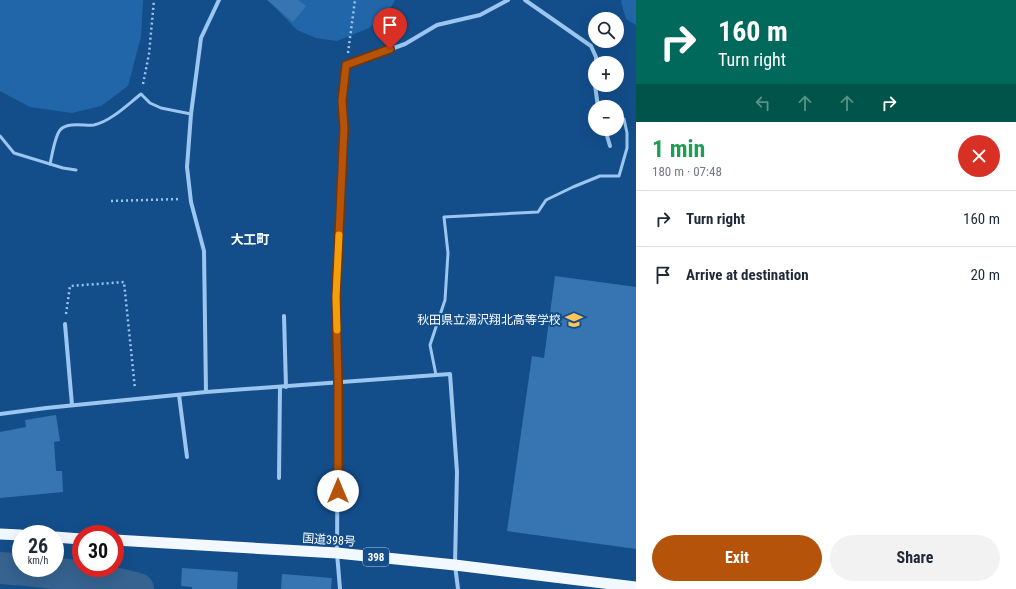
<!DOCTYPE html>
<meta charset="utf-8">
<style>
:root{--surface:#fff;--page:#f2f2f3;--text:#1f2937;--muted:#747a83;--line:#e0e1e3;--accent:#b45309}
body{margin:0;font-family:"Roboto Condensed","Noto Sans JP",sans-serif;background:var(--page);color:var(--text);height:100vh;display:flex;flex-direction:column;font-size:15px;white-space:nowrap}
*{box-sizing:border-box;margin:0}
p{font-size:13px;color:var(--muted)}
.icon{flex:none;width:22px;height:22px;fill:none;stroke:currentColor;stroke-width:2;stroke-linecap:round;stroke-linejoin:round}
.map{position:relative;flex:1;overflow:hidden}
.sheet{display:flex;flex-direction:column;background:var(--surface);width:380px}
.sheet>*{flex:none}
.banner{background:#00695c;color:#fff;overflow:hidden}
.controls{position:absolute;left:588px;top:12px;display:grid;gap:8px}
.controls a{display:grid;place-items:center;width:36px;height:36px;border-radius:50%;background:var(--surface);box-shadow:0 4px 16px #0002;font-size:20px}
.speed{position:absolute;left:12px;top:525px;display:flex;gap:8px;font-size:20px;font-weight:700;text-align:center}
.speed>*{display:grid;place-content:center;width:52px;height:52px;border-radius:50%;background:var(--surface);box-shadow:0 4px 16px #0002;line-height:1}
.speed small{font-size:10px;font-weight:400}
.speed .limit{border:6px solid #d22;background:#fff;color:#111}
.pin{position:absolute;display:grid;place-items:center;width:34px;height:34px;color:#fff;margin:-41px -17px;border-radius:50% 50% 50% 0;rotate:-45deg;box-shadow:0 0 4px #0007}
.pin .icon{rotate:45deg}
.me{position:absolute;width:44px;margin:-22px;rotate:0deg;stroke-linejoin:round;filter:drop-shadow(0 0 3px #0008)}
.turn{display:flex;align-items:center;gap:14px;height:84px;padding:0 16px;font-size:18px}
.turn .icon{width:52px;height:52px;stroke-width:2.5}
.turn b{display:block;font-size:28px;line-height:34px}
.lanes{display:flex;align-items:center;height:38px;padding:0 16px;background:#0003;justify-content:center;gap:20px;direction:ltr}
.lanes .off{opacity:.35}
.round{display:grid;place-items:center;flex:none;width:42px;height:42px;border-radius:21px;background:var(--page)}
.summary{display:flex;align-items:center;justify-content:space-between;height:68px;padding:0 16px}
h1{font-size:24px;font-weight:700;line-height:30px;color:#1e9e55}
.action{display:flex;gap:8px;margin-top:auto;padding:8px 16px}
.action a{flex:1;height:46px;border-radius:24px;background:var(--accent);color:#fff;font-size:16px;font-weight:700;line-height:46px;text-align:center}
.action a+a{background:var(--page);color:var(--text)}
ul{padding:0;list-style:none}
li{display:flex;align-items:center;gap:12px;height:56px;padding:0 16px;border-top:1px solid var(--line)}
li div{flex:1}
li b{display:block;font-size:15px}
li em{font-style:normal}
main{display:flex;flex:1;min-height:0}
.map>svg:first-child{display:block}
.green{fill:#2166a8}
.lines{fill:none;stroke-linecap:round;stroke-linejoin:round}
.river{stroke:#366390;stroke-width:32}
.building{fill:#3675b2}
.path{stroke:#9ac6f0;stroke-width:2.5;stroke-dasharray:2 3;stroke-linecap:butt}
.service{stroke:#9ac6f0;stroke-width:3}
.minor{stroke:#9ac6f0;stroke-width:4}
.trunk{stroke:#f1f8ff;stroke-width:11}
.route-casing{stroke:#753606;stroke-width:10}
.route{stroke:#b45309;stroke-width:7}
.slow{stroke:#f59e0b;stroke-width:7}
.labels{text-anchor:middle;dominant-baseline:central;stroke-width:4;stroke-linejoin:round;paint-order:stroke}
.shield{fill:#134e8b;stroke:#b8cadc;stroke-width:1}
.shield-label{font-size:11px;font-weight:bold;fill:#fff}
.poi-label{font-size:12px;fill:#fff;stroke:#134e8b;text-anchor:end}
.street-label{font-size:12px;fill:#fff;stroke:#134e8b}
.neighbourhood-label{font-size:13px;font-weight:bold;fill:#fff;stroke:#134e8b}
</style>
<main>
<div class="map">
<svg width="636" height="589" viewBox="0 0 636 589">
<rect width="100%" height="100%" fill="#134e8b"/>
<g class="green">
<polygon points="0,0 143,0 141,37 128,86 101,106 72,113 30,107 0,91"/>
<polygon points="268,0 395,0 389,11 369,28 337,41 316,38 297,30"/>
<polygon points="622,0 636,0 636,25 626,19 621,2"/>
</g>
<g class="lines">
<path class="river" d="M0,568c46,3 93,9 138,21"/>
</g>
<g class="building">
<polygon points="267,0 298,0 306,6 293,22"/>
<polygon points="555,276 636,287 636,549 507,531 532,356 544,358"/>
<polygon points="56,415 60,441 54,442 56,471 62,471 63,492 0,498 0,432 26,427 25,420"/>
<polygon points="182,568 238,572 237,589 192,589 192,587 181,586"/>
<polygon points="282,574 332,578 331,589 281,589"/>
</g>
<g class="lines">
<g class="path">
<polyline points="348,53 355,0"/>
<polyline points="143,84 149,54 154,0"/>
<polyline points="111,201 181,199"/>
<polyline points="66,314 70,286 124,282 135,389"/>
</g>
<g class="service">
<polyline points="0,136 14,153 63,168 76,170"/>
<path d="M50,164c2,-8 5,-30 11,-35 8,-7 24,-3 33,-4 17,-4 33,-20 47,-31l9,9 11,5 30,6"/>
<polyline points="436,375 430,345 445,300 448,253 444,217 538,212 546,200 573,187 600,176 619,176 627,148 627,133 624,119"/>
</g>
<g class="minor">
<polyline points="525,0 591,46 596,57 596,63"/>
<polyline points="595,79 595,81"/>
<polyline points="595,85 598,107"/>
<polyline points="605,129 610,146"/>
<polyline points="284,316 286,387"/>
<polyline points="65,324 72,405"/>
<polyline points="206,392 204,251 191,202 187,167 191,114 201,38 219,0"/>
<polyline points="179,395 187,457"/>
<polyline points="0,414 46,408 206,392 450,374 457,472 455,565 458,589"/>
<polyline points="279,478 280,387"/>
<polyline points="340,589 337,553 338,381 336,297 344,128 342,101 346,65 405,44 437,25 480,15 508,0"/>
</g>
<g class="trunk">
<polyline points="0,534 21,535"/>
<polyline points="55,537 81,539"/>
<polyline points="115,540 337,553 455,565 636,587"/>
</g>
</g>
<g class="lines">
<g class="route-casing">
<polyline id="route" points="338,491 338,382 336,297 344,128 342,101 346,65 390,49"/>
</g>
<use href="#route" class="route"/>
<polyline class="slow" points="337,330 336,297 339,235"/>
</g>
<defs>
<g id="school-bare" transform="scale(1.38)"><path d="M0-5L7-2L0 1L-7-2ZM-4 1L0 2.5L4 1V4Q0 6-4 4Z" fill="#ffc559" stroke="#134e8b" stroke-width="2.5" paint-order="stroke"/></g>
</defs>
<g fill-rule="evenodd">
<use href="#school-bare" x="574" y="320"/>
</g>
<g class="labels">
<rect class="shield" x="363" y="548" width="26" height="18" rx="3"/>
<g class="shield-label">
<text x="376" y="557">398</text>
</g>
<g class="poi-label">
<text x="561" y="320">秋田県立湯沢翔北高等学校</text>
</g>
<g class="street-label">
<text transform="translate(329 540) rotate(4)">国道398号</text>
</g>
<g class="neighbourhood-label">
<text x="250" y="239">大工町</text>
</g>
</g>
</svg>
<div class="controls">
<a><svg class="icon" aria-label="search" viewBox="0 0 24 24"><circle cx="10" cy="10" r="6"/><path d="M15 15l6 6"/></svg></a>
<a>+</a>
<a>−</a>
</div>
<div class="speed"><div>26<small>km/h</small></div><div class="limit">30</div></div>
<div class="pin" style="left:390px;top:49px;background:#d93025"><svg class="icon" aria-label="arrive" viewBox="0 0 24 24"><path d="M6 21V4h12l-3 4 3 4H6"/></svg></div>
<svg class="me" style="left:338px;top:491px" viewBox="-20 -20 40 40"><circle r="19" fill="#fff"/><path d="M0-13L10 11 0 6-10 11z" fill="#b45309"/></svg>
</div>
<section class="sheet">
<div class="banner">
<div class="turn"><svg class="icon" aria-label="right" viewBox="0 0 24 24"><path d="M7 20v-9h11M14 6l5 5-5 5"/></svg><div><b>160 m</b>Turn right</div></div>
<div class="lanes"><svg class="icon off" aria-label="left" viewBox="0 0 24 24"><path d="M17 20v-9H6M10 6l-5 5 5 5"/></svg><svg class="icon off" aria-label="ahead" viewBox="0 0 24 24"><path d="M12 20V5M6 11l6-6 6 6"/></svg><svg class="icon off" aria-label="ahead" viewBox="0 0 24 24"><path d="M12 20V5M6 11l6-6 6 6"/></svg><svg class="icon" aria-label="right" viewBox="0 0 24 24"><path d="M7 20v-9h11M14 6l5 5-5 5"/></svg></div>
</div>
<div class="summary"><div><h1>1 min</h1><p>180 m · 07:48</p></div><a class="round" style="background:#d93025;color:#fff"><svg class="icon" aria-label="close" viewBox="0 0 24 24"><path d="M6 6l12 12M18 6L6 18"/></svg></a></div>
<ul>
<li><svg class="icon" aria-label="right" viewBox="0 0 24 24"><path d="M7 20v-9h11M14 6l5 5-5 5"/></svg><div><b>Turn right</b></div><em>160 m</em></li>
<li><svg class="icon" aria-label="arrive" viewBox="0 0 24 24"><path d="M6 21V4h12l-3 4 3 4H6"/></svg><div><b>Arrive at destination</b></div><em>20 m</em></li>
</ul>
<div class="action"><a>Exit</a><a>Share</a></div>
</section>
</main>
